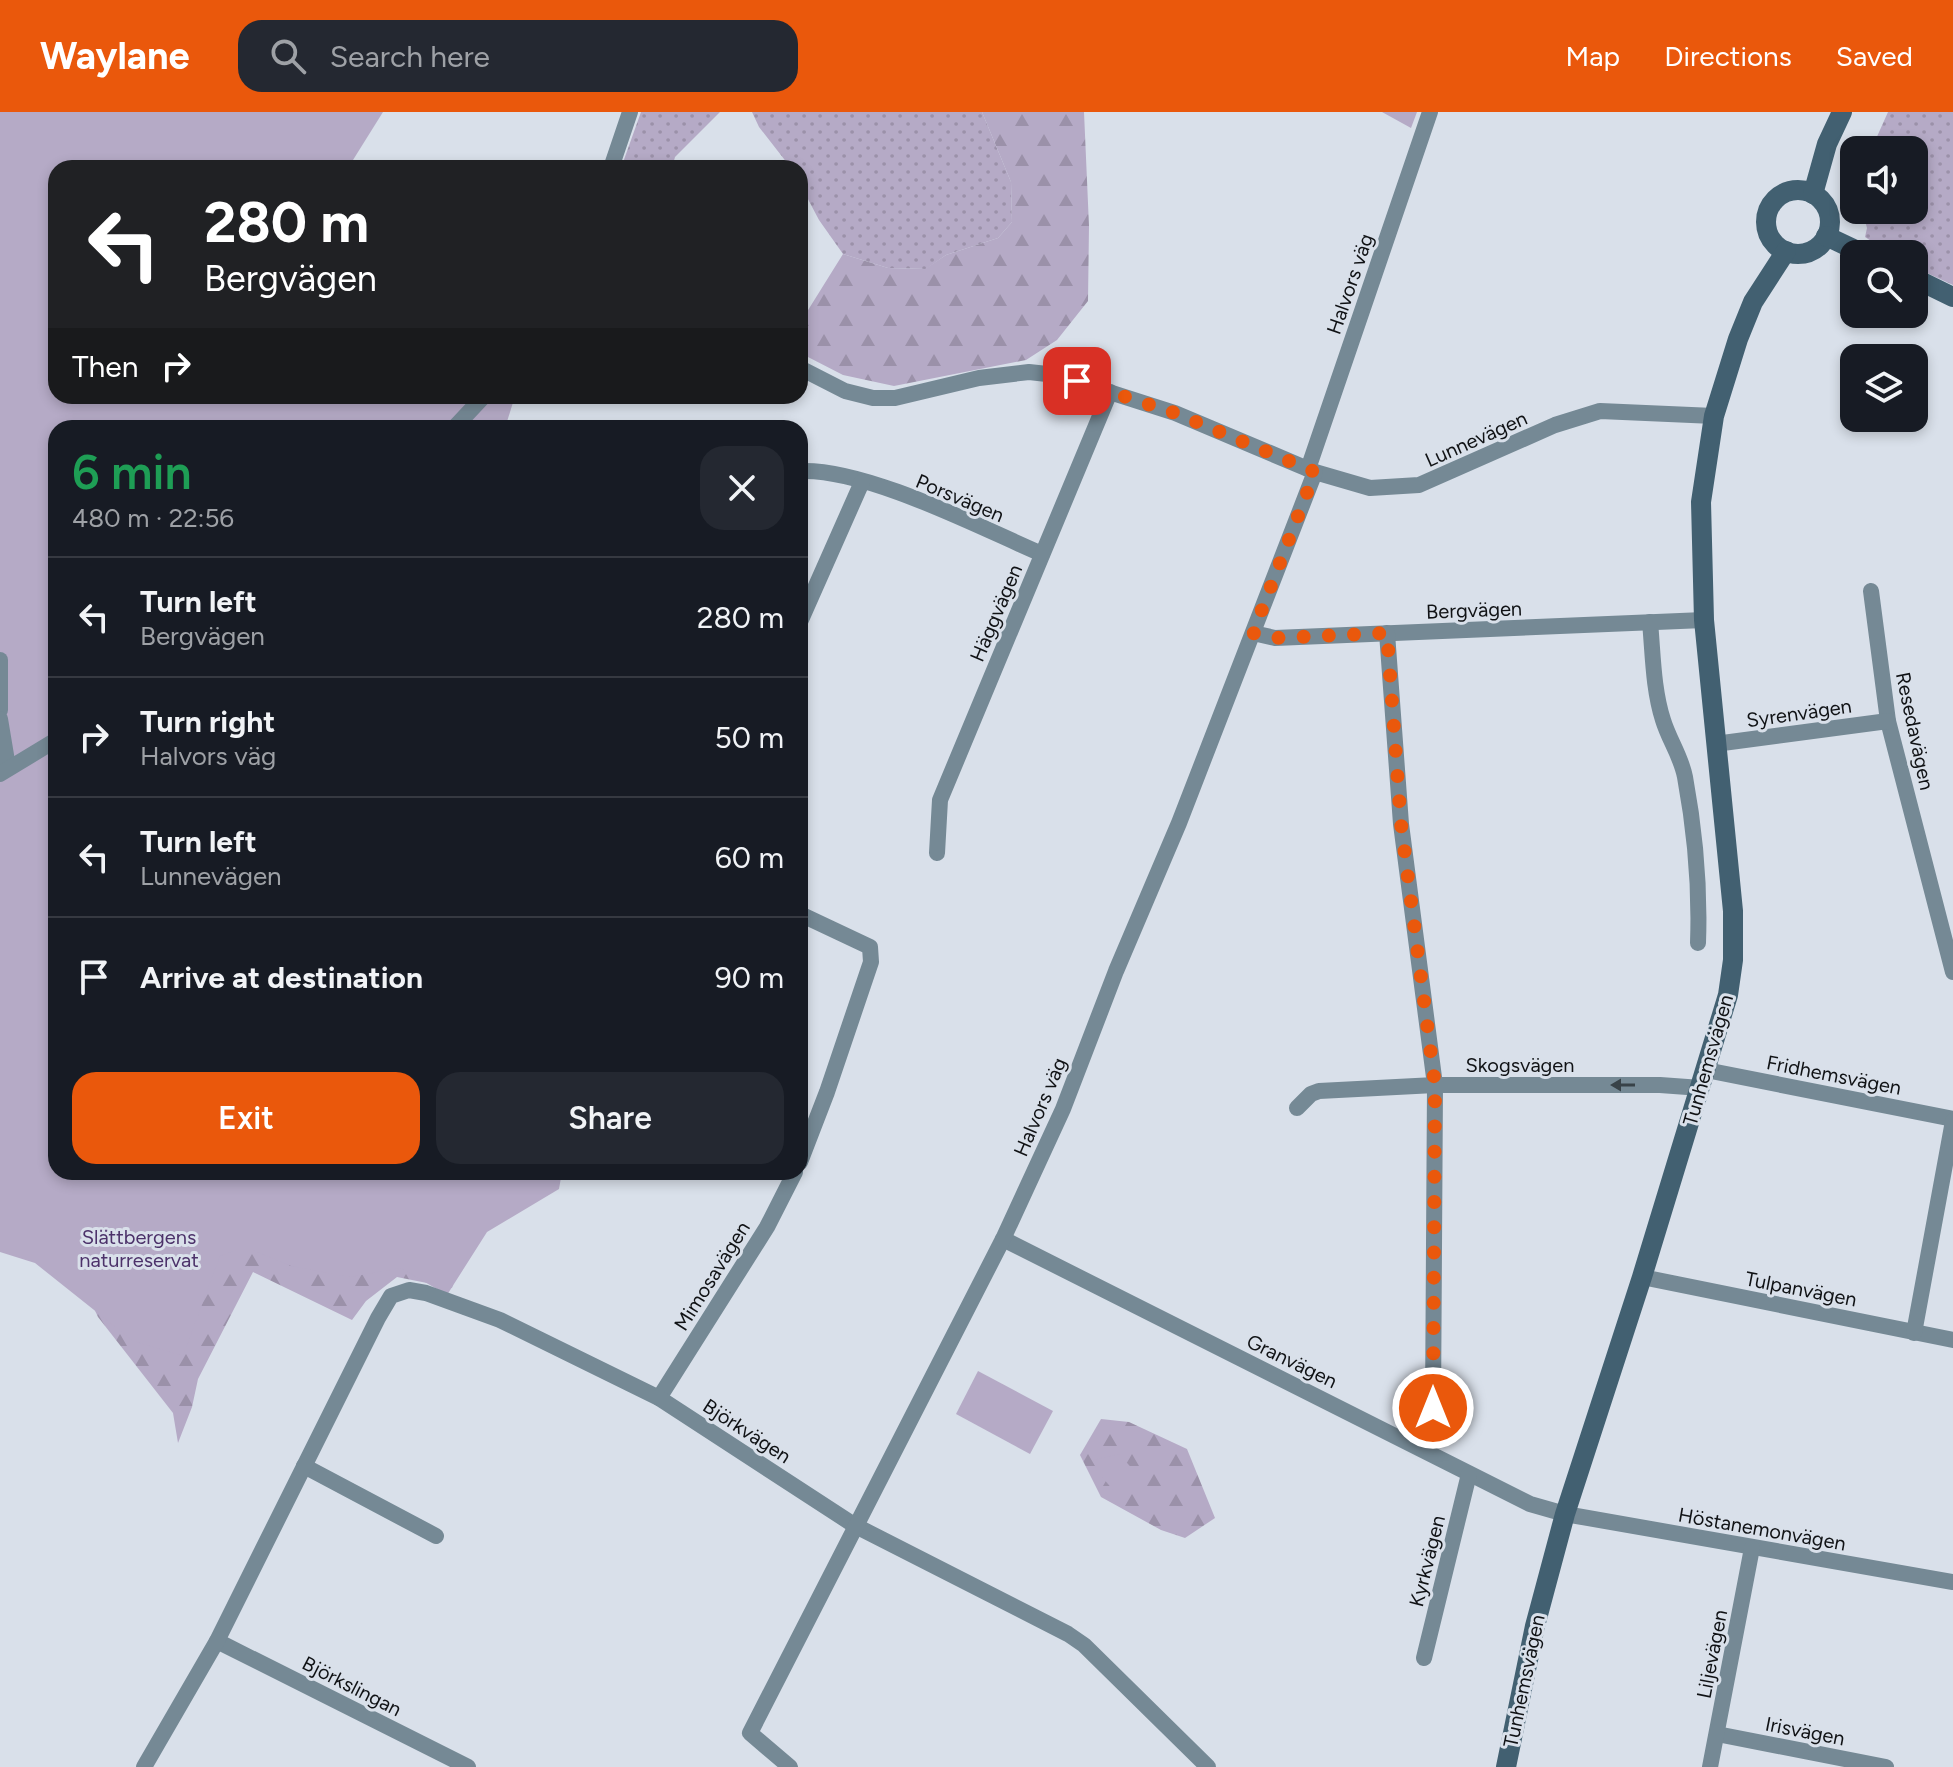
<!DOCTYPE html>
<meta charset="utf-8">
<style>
:root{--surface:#171b24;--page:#242831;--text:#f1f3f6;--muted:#9ea1a6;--line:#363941;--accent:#ea580c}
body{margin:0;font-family:Figtree,sans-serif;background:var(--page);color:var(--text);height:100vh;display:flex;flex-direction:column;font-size:30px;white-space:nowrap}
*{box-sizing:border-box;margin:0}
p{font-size:26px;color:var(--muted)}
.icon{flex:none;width:44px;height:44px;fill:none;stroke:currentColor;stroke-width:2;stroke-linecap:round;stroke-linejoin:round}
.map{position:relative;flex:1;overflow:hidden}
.side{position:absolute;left:48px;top:308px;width:760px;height:760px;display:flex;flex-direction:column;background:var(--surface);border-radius:24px;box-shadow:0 4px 12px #0003}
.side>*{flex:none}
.guide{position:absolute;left:48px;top:48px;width:760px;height:244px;border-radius:24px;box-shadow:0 4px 12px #0003;background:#202124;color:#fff;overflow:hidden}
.fabs{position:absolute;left:1840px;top:24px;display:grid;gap:16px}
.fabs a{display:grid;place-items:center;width:88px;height:88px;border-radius:16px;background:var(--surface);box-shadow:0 4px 12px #0003;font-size:40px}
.pin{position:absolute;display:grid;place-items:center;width:68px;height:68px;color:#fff;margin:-34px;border-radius:16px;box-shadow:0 4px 12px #0006}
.me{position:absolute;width:88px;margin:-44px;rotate:0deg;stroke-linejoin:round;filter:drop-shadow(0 0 6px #0008)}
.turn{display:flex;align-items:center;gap:28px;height:168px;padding:0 24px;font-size:36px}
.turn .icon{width:104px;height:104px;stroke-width:2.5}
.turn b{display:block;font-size:56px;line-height:68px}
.then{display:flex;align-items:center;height:76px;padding:0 24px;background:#0003;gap:16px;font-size:30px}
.round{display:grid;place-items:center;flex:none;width:84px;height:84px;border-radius:24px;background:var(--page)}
.headline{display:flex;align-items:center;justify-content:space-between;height:136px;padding:0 24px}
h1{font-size:48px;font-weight:600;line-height:60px;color:#1e9e55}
.action{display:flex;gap:16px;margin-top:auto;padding:16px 24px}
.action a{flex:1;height:92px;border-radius:24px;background:var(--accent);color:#fff;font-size:32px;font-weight:600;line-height:92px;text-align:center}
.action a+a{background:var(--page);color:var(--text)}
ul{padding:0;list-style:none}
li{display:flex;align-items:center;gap:24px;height:120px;padding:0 24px;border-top:2px solid var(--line)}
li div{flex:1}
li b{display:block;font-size:30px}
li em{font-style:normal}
header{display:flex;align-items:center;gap:48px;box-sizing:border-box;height:112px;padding:0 40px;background:var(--accent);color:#fff}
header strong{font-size:38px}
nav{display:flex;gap:44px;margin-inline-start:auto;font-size:28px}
.search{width:560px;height:72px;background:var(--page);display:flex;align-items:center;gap:20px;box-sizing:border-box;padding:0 28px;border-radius:24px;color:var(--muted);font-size:30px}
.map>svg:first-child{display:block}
.grass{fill:url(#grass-dots)}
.forest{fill:url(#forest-firs)}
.park{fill:#b5aac6}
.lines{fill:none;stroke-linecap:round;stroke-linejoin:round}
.street{stroke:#758995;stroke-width:16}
.secondary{stroke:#426071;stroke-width:20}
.oneway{fill:#384248}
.route{stroke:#ea580c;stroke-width:14;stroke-dasharray:0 25.2}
.labels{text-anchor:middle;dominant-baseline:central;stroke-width:6;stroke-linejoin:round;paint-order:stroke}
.street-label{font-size:20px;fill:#101215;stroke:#d9e0ea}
.park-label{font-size:20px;fill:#4c326a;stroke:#d9e0ea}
</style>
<header>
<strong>Waylane</strong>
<div class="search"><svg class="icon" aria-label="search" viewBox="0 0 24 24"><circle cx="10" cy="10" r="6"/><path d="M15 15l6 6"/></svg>Search here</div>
<nav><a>Map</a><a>Directions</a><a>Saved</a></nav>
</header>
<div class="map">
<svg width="1953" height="1655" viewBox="0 0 1953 1655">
<defs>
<pattern id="grass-dots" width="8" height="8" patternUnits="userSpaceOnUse" patternTransform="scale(2)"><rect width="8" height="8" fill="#b5aac6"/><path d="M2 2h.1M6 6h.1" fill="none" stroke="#9b91a9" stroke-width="1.8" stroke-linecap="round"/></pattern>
<pattern id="forest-firs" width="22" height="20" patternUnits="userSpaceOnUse" patternTransform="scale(2)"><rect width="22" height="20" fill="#b5aac6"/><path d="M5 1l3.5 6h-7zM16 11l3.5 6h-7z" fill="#9b91a9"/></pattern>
</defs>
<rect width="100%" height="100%" fill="#d9e0ea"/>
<g class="grass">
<polygon points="641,0 720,0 675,45 672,56 621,56"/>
<polygon points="752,0 982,0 1011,70 1012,110 998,126 946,143 926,157 888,156 843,142 819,108 800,72 800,56 791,56 759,15"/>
<polygon points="1888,0 1953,0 1953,173 1914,155 1914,142 1891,142 1865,125 1867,116 1862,98 1914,98 1914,38 1871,38"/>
</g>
<g class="forest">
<polygon points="982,0 1084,0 1089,114 1088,189 1057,228 1026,248 894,274 843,263 806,244 800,230 800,211 843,142 888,156 925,157 946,143 998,126 1012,110 1011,70"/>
<polygon points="0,836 56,1060 469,1118 452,1176 397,1165 366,1189 352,1208 253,1160 198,1267 192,1295 178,1331 173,1301 98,1205 82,1171"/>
<polygon points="1101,1307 1129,1310 1187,1337 1215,1406 1185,1426 1161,1418 1101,1385 1080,1343"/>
</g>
<g class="park">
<polygon points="0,0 383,0 348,56 56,56 56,284 515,284 505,316 56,316 56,1060 562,1060 559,1077 487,1120 447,1183 401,1156 350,1165 291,1154 253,1138 236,1138 220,1144 183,1244 133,1229 35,1151 0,1140"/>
<polygon points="1382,0 1417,0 1411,16"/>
<polygon points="978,1259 1053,1299 1030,1342 956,1302"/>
<polygon points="1119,1342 1137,1362 1113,1378 1097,1359 1093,1348"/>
</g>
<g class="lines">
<g class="street">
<polyline points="611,56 630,0"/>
<polyline points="800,256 845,279 873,286 895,286 979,266 1029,260 1056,263 1175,301 1315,360 1370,376 1419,373 1555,313 1600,299 1714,304"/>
<polyline points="454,316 484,284"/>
<polyline points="1308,357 1430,0"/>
<path d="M800,359c66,-3 179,56 242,83"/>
<polyline points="1871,479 1888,609 1953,860"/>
<polyline points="800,510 862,370"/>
<path d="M1650,510c3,32 3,67 13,98 6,20 18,36 22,57 10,54 15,111 13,166"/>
<polyline points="1253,521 1275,526 1704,508"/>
<polyline points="1387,521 1401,712 1435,973 1433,1296 1414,1332"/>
<polyline points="0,548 0,598"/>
<polyline points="0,607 8,655"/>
<polyline points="1715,632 1888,609"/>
<polyline points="0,662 56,628"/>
<polyline points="937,741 940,688 1110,280"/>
<polyline points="800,802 870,835 871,850 827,980 800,1050"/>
<polyline points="1706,958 1953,1007"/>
<polyline points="1297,996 1311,982 1319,979 1435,973 1660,973 1701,976"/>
<polyline points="1003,1127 1530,1392 1565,1402 1953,1470"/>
<polyline points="1642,1165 1953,1228"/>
<polyline points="1914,1221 1953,1009"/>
<polyline points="659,1286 767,1115 795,1060"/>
<polyline points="304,1354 436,1424"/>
<polyline points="217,1529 468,1655"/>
<polyline points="1424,1546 1469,1362"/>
<polyline points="1717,1622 1886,1655"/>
<polyline points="144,1655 217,1529 378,1206 391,1184 409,1178 426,1181 500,1208 659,1286 854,1413 1068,1522 1084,1533 1208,1655"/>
<polyline points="790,1655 750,1621 1003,1127 1063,997 1116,859 1179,711 1315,360"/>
<polyline points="1710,1655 1752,1436"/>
</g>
<g class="secondary">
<circle cx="1798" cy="110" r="32"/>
<polyline points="1813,82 1827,32 1842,0"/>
<polyline points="1826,124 1864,142"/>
<polyline points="1914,166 1953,185"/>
<polyline points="1506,1655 1535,1514 1565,1402 1642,1165 1728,883 1733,848 1733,799 1704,508 1701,390 1714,304 1738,227 1753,190 1786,139"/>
</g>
</g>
<defs><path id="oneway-solid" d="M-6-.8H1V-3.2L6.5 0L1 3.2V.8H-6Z" transform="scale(2)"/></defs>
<use class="oneway" href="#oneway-solid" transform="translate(1623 973) rotate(-180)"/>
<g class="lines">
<polyline class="route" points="1077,269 1175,301 1315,360 1253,521 1275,526 1387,521 1401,712 1435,973 1433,1296"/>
</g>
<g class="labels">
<g class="street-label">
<text transform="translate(1350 172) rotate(-71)">Halvors väg</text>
<text transform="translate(1476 327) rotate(-24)">Lunnevägen</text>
<text transform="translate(960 386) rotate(23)">Porsvägen</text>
<text transform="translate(1474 498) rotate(-2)">Bergvägen</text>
<text transform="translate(996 501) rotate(-67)">Häggvägen</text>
<text transform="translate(1799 601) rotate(-8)">Syrenvägen</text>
<text transform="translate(1915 619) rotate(78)">Resedavägen</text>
<text transform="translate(1708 948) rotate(-74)">Tunhemsvägen</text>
<text x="1520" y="953">Skogsvägen</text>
<text transform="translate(1834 963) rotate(11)">Fridhemsvägen</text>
<text transform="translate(1040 995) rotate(-67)">Halvors väg</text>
<text transform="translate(712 1164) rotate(-58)">Mimosavägen</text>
<text transform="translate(1801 1177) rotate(11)">Tulpanvägen</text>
<text transform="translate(1292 1249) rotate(26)">Granvägen</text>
<text transform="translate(747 1319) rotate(33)">Björkvägen</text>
<text transform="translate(1762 1417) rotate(10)">Höstanemonvägen</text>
<text transform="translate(1427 1449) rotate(-76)">Kyrkvägen</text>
<text transform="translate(1712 1542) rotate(-79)">Liljevägen</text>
<text transform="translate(1524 1569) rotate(-78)">Tunhemsvägen</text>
<text transform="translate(352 1574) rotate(27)">Björkslingan</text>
<text transform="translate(1805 1619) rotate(11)">Irisvägen</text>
</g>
<g class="park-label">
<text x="139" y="1125">Slättbergens<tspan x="139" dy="23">naturreservat</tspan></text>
</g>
</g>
</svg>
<div class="fabs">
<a><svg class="icon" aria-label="sound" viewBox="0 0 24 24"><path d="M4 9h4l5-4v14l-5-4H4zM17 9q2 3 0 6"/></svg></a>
<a><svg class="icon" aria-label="search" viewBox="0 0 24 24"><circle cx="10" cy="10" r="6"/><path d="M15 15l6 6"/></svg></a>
<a><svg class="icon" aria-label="layers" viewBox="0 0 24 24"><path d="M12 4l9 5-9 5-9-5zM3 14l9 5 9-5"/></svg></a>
</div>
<div class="pin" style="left:1077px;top:269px;background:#d93025"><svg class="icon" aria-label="arrive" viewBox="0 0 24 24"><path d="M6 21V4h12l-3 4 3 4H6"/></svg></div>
<svg class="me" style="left:1433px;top:1296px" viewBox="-20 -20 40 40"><circle r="17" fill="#ea580c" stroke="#fff" stroke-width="3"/><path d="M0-11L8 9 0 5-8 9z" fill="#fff"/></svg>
<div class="guide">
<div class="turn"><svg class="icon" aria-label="left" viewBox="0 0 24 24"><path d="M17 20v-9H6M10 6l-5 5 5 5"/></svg><div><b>280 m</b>Bergvägen</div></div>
<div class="then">Then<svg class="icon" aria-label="right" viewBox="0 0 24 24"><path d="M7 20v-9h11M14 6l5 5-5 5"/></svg></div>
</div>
<section class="side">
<div class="headline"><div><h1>6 min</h1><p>480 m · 22:56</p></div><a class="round"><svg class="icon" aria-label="close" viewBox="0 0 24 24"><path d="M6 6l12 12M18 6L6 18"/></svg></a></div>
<ul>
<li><svg class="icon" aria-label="left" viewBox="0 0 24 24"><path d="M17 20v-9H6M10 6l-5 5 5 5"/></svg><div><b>Turn left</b><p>Bergvägen</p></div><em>280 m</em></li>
<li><svg class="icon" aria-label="right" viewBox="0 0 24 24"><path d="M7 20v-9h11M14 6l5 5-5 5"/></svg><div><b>Turn right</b><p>Halvors väg</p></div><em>50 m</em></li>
<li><svg class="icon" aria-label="left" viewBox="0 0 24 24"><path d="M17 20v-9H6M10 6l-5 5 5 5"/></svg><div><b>Turn left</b><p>Lunnevägen</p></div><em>60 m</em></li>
<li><svg class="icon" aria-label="arrive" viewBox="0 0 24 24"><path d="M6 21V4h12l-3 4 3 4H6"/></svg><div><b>Arrive at destination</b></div><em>90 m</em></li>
</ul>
<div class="action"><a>Exit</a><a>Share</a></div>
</section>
</div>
